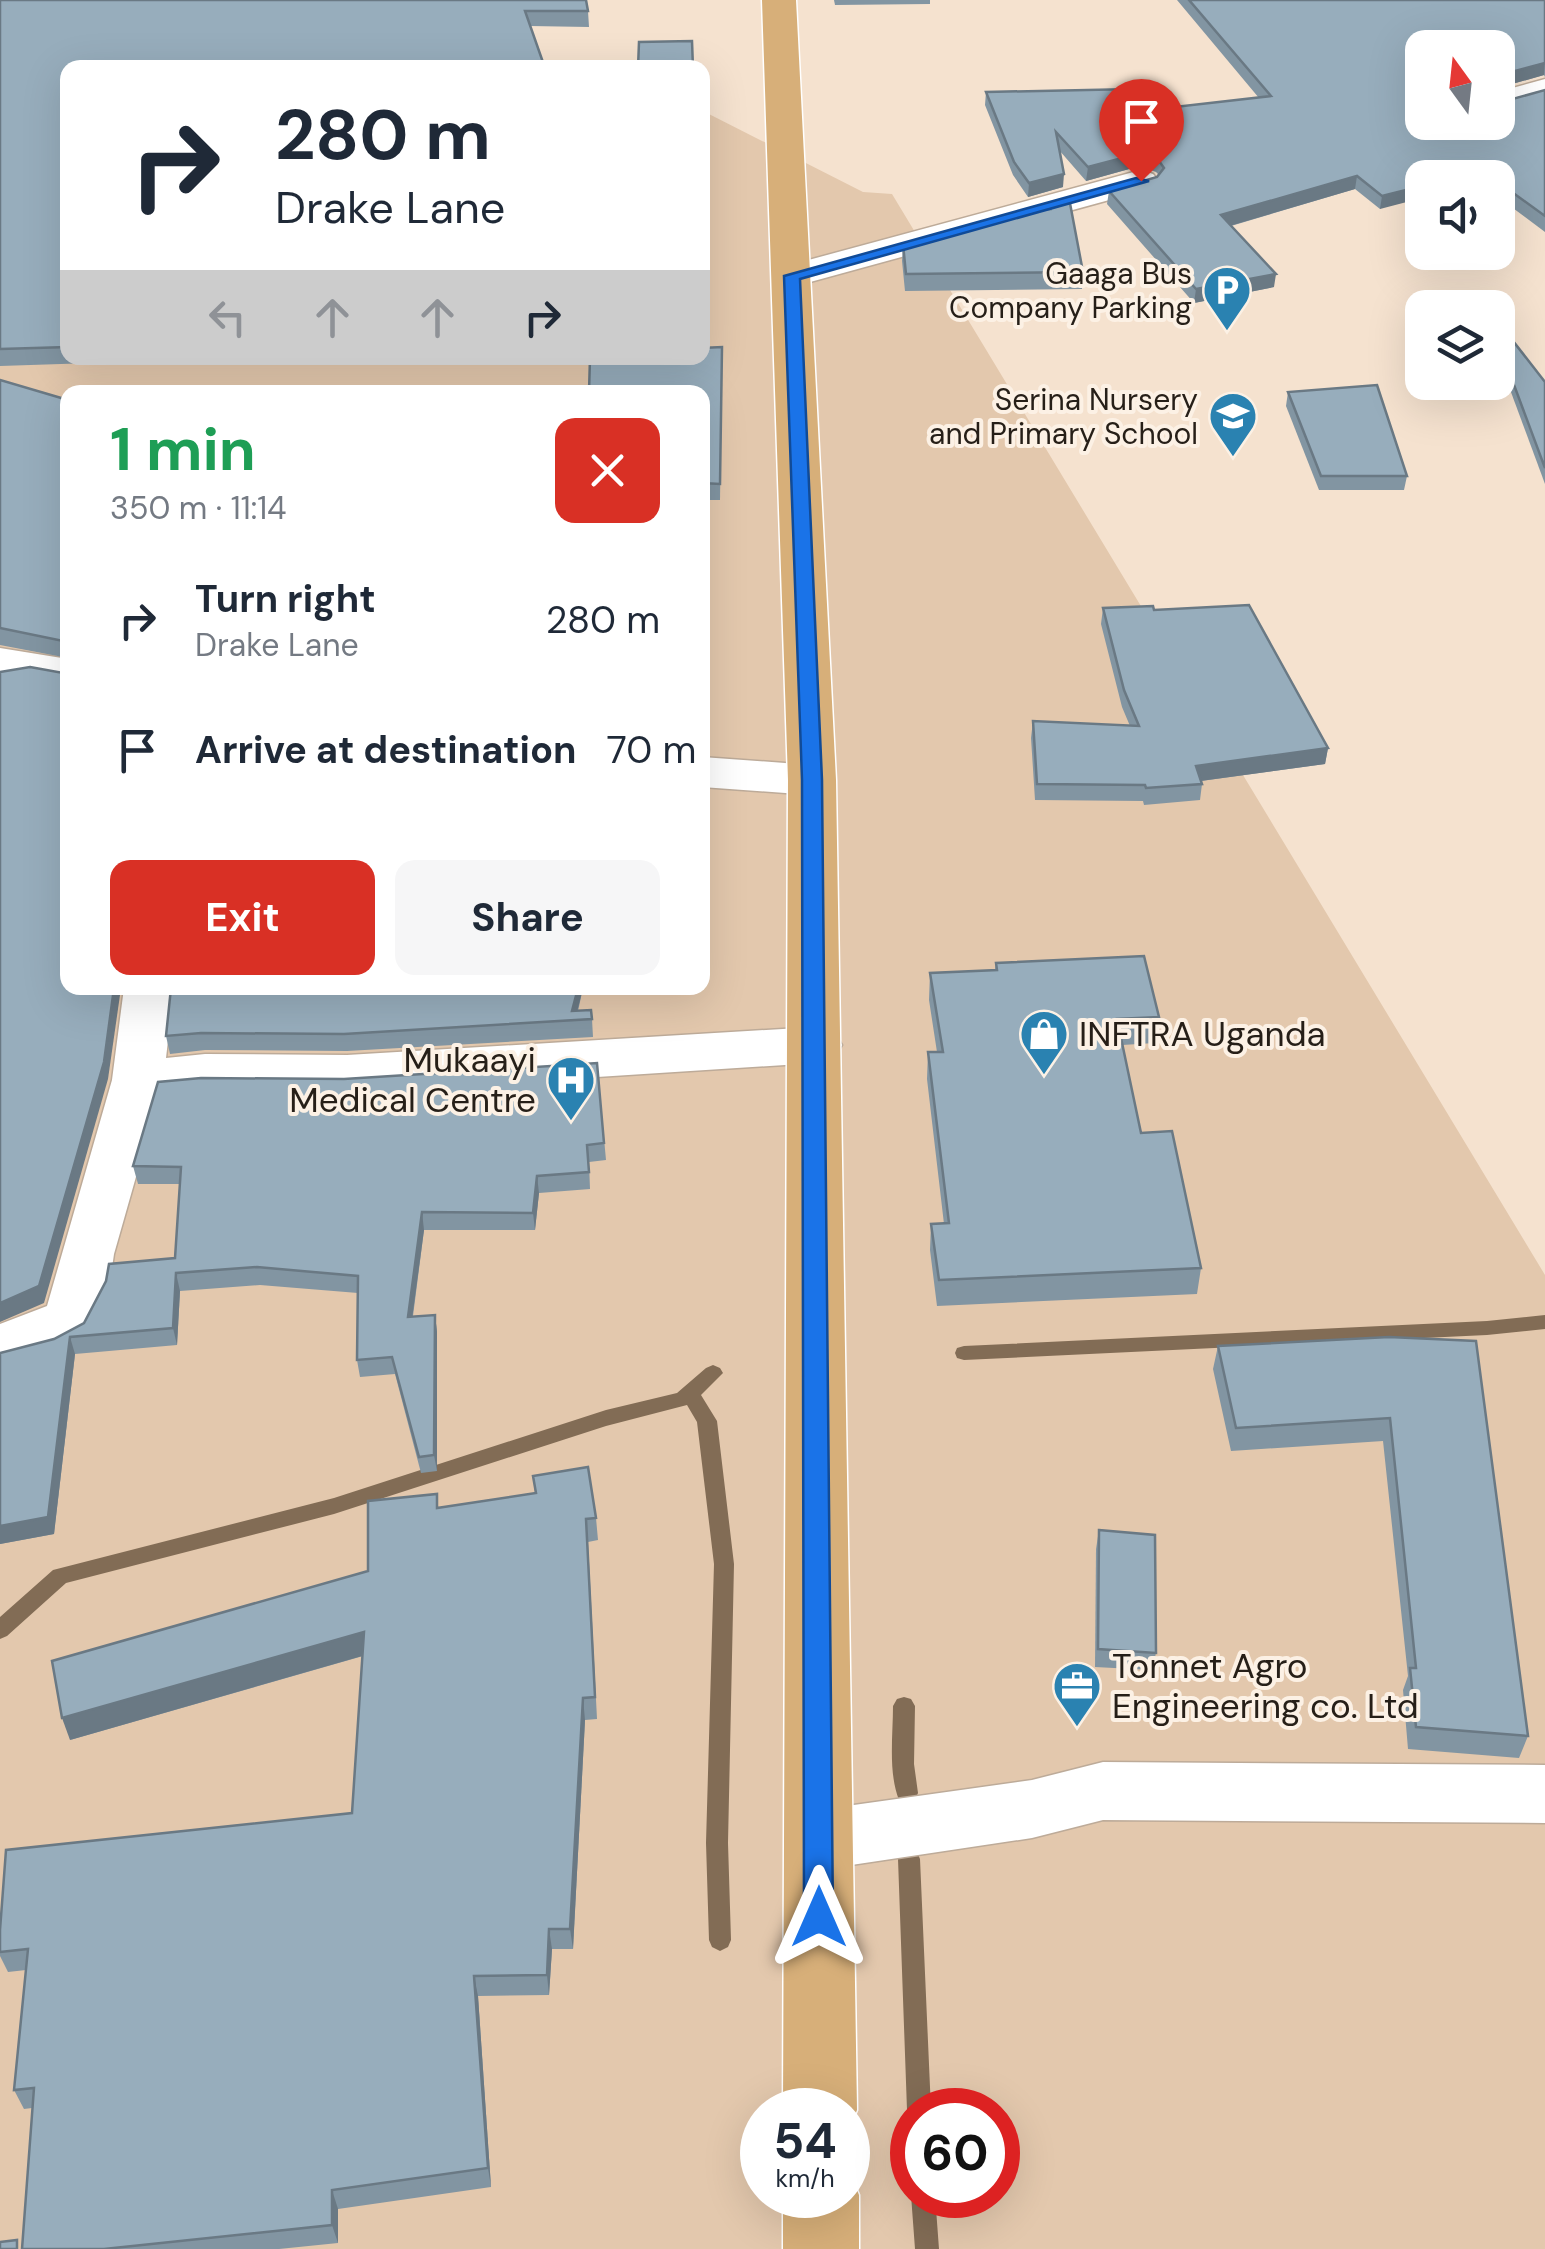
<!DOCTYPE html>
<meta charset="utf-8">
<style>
:root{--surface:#fff;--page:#f6f6f7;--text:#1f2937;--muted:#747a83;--accent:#d93025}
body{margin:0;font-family:"DM Sans",sans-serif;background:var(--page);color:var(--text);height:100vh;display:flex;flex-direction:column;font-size:38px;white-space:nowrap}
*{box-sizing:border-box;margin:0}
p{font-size:32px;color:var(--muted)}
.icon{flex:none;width:55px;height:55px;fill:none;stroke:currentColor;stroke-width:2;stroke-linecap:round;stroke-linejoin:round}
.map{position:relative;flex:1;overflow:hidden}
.side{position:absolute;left:60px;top:385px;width:650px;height:610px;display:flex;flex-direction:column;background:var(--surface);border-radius:20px;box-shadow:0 10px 40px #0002}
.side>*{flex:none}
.top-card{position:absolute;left:60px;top:60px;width:650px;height:305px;border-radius:20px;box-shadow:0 10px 40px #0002;background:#fff;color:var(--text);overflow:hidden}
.needle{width:65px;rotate:345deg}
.tools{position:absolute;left:1405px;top:30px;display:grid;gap:20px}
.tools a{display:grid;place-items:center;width:110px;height:110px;border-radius:20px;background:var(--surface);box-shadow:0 10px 40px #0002;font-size:50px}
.speed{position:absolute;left:740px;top:2088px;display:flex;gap:20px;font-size:50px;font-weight:700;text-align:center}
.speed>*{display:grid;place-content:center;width:130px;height:130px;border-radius:50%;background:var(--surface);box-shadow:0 10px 40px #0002;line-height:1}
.speed small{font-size:25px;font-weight:400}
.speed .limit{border:15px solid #d22;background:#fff;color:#111}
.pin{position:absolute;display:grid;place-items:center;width:85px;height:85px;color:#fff;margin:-102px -42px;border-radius:50% 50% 50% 0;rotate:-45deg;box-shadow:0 0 10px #0007}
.pin .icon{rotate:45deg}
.me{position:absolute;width:110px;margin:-55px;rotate:0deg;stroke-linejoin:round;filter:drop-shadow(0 0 8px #0008)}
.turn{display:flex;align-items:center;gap:35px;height:210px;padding:0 50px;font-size:45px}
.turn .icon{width:130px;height:130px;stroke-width:2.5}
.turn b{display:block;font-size:70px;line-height:85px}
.lanes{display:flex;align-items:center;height:95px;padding:0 50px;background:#0003;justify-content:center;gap:50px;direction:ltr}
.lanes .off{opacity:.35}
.round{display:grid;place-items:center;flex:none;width:105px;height:105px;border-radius:20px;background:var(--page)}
.summary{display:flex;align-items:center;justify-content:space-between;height:170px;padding:0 50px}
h1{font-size:60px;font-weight:700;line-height:75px;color:#1e9e55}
.primary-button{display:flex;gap:20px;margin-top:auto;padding:20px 50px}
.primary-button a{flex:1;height:115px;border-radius:20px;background:var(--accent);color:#fff;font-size:40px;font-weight:700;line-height:115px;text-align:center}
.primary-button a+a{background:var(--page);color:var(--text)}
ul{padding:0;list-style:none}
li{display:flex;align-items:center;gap:30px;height:130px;padding:0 50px}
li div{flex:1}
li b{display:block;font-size:38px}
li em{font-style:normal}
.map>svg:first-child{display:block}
.green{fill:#e3c8ad;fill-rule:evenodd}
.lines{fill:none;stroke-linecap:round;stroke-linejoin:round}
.stream{fill:#826c55;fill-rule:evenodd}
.minor-casing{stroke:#bdab99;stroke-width:3}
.primary-casing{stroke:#fff;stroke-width:3}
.minor{fill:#fff;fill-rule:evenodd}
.primary{fill:#d7af79;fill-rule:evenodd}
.wall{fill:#8295a2}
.shaded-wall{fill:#6a7984}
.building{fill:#97adbc;stroke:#6a7984;stroke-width:2.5}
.route{fill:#1a73e8;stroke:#114b97;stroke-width:2.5}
.labels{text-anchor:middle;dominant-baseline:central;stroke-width:8;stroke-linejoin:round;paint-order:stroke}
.far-poi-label{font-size:30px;fill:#261f18;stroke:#fcf1e5;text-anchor:end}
.poi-label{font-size:35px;fill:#261f18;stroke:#fcf1e5;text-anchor:start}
</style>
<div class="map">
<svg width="1545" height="2249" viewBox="0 0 1545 2249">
<rect width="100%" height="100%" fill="#f5e2cf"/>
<path class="green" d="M0,0l68,68v290h634l1,-247 160,81 29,2 653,1081v974h-1545zM68,392h634v596h-634zM762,2110h86v85h-86zM912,2110h86v85h-86z"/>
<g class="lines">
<g class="stream">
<polygon points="1545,1315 1545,1329 1487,1335 964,1360 957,1358 955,1353 957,1348 964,1346 1487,1321"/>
<polygon points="713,1365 720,1368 723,1373 701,1395 717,1421 734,1564 728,1843 731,1940 728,1947 720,1951 712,1947 709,1940 706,1843 714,1564 697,1422 687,1405 606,1426 334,1514 66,1583 7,1636 0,1639 0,1617 53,1570 334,1498 606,1410 677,1393 706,1368"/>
<path d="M904,1697l7,2 4,7 -1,58 4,29 -3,7 -8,3 -8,-3c-11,-28 -6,-64 -6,-94l4,-7z"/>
<polygon points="909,1849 917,1852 920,1859 931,2110 912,2110 912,2119 907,2110 898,1859 901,1852"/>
<polygon points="912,2191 912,2195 935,2195 939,2249 915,2249 911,2195"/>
</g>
<g class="minor-casing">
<g id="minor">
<polygon points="1545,79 1545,99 1498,112 1498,92"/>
<polygon points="1141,170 1153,174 1159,181 1153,188 792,287 779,284 774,276 779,268"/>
<polygon points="0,648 68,659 68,687 0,674"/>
<polygon points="702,757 812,765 828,769 835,780 828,791 812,795 702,787"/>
<polygon points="124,988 174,988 166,1058 205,1054 347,1055 816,1027 834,1032 842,1045 834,1058 816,1063 347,1093 205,1092 159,1096 114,1254 108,1296 87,1337 58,1352 0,1368 0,1324 47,1306 112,1080"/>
<polygon points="1103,1762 1545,1765 1545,1823 1103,1820 1032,1838 818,1870 795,1861 785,1840 795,1819 818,1810 1032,1780"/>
</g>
</g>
<g class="primary-casing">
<g id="primary">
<polygon points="762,0 796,0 836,780 857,2110 848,2132 848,2110 783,2110 788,780"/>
<polygon points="848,2168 859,2195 859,2249 783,2249 783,2195 848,2195"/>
</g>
</g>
<use href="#minor" class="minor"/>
<use href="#primary" class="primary"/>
</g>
<g class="wall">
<polygon points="0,0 588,11 589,27 530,26 68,68 68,358 244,358 0,366"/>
<polygon points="834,0 930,0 930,4 835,5"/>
<polygon points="1177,0 1545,0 1545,77 1544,75 1498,88 1422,48 1502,102 1545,90 1545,232 1498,197 1498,178 1422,178 1380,209 1355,189 1231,226 1274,287 1194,303 1107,204 1109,191 1157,177 1159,175 1156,172 1140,166 1086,181 1059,150 1063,187 1028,197 1013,175 985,105 986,92 1140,111 1259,98"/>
<polygon points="1047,204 1083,272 1082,289 905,291 902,261 903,244 1047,209"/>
<polygon points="1498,336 1545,382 1545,484 1498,357"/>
<polygon points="722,347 720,500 702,500 702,392"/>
<polygon points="0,380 68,400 68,658 0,645"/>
<polygon points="1288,392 1407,476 1404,490 1319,490 1286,406"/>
<polygon points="1103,608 1154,610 1328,748 1325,764 1201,781 1202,784 1200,800 1144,805 1143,801 1035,800 1031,738 1033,721 1130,726 1122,707 1101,624"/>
<polygon points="996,963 1159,1017 1155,1043 1122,1045 1141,1133 1201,1268 1197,1294 937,1306 930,1250 931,1224 944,1224 927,1079 928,1052 937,1052 929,1000 930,973 995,970"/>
<polygon points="171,988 583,988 578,1011 592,1019 593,1037 347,1051 205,1050 170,1054 166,1036"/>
<polygon points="597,1063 606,1160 589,1162 590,1189 539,1193 535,1230 424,1230 413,1316 435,1315 437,1332 437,1471 421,1473 395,1374 360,1377 357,1360 358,1293 260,1285 180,1291 177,1345 75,1354 54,1534 0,1544 0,1353 54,1339 84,1323 175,1258 180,1184 138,1184 133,1166 344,1079"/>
<polygon points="1389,1337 1528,1736 1519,1758 1408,1749 1403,1690 1408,1676 1383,1441 1231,1451 1213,1369 1218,1346"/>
<polygon points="533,1476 596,1518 598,1540 588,1542 597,1719 585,1720 573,1949 552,1949 549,1995 478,1996 491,2187 338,2209 338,2243 279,2249 22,2249 32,2108 24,2109 14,2090 26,1970 8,1972 0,1956 0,1930 352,1813 363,1656 70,1740 368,1571 439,1508 535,1493"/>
<polygon points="1099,1530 1156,1653 1152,1670 1095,1667 1096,1549"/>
</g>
<g class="shaded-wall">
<polygon points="1545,63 1544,75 1498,88 1500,75"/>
<polygon points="1141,153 1140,166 1086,181 1088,167"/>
<polygon points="1483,170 1481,178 1455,178"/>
<polygon points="1064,174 1063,187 1028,197 1029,183"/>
<polygon points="1357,176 1355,189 1219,229 1221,215"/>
<polygon points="1422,186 1422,198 1380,209 1382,196"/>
<polygon points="1276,274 1274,287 1194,303 1196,289"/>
<polygon points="1328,748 1325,764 1193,782 1196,766"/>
<polygon points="114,988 121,988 108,1079 44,1303 0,1322 0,1303"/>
<polygon points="578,988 583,988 575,1020 572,1011"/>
<polygon points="537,1176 539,1193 535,1230 533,1213"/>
<polygon points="422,1212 424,1230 410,1334 408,1317"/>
<polygon points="176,1273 180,1291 177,1345 173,1328"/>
<polygon points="435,1315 437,1332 437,1471 434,1455"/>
<polygon points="70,1337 75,1354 54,1534 0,1544 0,1526"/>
<polygon points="364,1632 369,1654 70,1740 62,1718"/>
<polygon points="583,1698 585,1720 573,1949 570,1929"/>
<polygon points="549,1929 552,1949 549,1995 547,1975"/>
<polygon points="474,1976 478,1996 491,2187 488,2168"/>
<polygon points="332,2190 338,2209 338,2243 332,2225"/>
</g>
<g class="building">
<polygon points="0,0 586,0 588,11 525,11 545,68 68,68 68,347 0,349"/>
<polygon points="1189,0 1545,0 1545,63 1500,75 1498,94 1498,48 1422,48 1422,122 1498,122 1498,99 1502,102 1545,90 1545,216 1498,182 1498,178 1492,178 1483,170 1455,178 1422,178 1422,186 1382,196 1357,176 1221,215 1276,274 1196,289 1109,191 1157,177 1164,168 1157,158 1141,153 1088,167 1056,132 1064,174 1029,183 1014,162 986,92 1134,89 1140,111 1271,96"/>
<polygon points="692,41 693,68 638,68 639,42"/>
<polygon points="1069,198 1083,272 906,274 903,244 1028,210 1050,209 1047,204"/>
<polygon points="1506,332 1545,382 1545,468 1498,342 1498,336"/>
<polygon points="722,347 720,484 702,483 702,392 589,392 590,358 702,358 702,348"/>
<polygon points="0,380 68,400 68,642 0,628"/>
<polygon points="1377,385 1407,476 1321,476 1288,392"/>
<polygon points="1249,605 1328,748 1196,766 1202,784 1146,788 1145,785 1037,784 1033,721 1139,726 1124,690 1103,608 1153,606 1154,610"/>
<polygon points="30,667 63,673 68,670 68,988 114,988 104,1062 39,1286 0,1303 0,672"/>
<polygon points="1144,956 1159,1017 1117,1019 1141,1133 1172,1131 1201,1268 939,1280 931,1224 949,1223 928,1052 943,1052 930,973 997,970 996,963"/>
<polygon points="171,988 578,988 572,1011 591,1010 592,1019 344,1034 201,1033 166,1036"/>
<polygon points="597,1063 604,1143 587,1145 589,1172 537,1176 533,1213 422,1212 408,1317 435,1315 434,1455 419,1457 392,1357 357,1360 358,1276 257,1267 176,1273 173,1328 70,1337 48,1517 0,1526 0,1353 54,1339 84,1323 106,1281 109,1264 175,1258 181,1167 133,1166 158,1082 201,1078 344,1079"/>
<polygon points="1389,1337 1476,1341 1528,1736 1416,1727 1410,1668 1416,1668 1390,1418 1236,1428 1218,1346"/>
<polygon points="588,1467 596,1518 586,1519 595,1697 583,1698 570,1929 549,1929 547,1975 474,1976 488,2168 332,2190 332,2225 104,2249 22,2249 34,2088 14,2090 28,1949 0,1952 0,1930 6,1850 352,1813 364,1632 62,1718 52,1661 368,1571 368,1501 437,1494 437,1508 536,1493 533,1476"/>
<polygon points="1099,1530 1155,1535 1156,1653 1098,1649"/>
<polygon points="17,2240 17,2249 0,2249 0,2242"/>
</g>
<polygon class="route" points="1136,178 1149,181 800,279 822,780 833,1917 829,1927 819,1931 808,1927 804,1917 802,780 784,276"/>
<defs>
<g id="parking-pin" transform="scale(2.5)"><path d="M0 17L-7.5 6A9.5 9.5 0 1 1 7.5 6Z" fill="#2a82b1" stroke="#fcf1e5"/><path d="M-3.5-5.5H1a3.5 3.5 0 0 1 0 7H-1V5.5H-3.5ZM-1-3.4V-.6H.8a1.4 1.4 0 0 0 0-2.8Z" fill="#fff"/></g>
<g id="school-pin" transform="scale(2.5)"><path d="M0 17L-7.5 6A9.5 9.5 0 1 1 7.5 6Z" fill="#2a82b1" stroke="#fcf1e5"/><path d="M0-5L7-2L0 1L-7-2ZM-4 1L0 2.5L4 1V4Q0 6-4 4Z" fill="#fff"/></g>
<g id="shop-pin" transform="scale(2.5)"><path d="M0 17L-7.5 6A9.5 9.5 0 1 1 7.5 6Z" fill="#2a82b1" stroke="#fcf1e5"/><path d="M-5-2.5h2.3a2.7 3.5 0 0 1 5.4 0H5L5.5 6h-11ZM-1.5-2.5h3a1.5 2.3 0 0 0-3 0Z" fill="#fff"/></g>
<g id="hospital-pin" transform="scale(2.5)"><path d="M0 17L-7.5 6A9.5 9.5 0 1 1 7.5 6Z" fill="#2a82b1" stroke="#fcf1e5"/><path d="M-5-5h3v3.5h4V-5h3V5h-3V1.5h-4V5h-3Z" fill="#fff"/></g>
<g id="office-pin" transform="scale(2.5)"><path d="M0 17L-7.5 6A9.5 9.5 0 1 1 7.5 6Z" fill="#2a82b1" stroke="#fcf1e5"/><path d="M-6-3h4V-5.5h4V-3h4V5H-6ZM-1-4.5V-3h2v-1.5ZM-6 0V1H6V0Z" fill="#fff"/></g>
</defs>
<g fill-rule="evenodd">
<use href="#parking-pin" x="1227" y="290"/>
<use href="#school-pin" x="1233" y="416"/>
<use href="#shop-pin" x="1044" y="1034"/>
<use href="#hospital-pin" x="571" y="1080"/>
<use href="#office-pin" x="1077" y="1686"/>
</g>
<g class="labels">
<g class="far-poi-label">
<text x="1192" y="273">Gaaga Bus<tspan x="1192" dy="34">Company Parking</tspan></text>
<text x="1198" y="399">Serina Nursery<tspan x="1198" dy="34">and Primary School</tspan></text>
</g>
<g class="poi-label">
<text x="1079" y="1034">INFTRA Uganda</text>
<text x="536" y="1060" text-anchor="end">Mukaayi<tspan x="536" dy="40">Medical Centre</tspan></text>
<text x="1112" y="1666">Tonnet Agro<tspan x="1112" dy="40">Engineering co. Ltd</tspan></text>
</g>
</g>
</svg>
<div class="tools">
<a><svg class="needle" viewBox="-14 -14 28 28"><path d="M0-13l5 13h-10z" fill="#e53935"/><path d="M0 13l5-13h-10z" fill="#747a83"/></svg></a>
<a><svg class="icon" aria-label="sound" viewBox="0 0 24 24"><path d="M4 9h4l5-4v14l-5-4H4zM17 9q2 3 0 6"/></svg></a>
<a><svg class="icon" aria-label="layers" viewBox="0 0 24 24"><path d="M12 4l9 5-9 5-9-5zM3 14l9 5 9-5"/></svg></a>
</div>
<div class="speed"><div>54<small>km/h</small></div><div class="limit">60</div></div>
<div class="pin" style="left:1141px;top:181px;background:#d93025"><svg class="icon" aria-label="arrive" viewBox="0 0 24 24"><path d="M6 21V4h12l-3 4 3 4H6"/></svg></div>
<svg class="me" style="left:819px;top:1917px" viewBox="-20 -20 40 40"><path d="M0-17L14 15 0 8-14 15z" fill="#1a73e8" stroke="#fff" stroke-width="4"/></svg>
<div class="top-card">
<div class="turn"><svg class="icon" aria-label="right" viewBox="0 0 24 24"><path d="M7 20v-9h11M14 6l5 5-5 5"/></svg><div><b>280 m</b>Drake Lane</div></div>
<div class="lanes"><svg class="icon off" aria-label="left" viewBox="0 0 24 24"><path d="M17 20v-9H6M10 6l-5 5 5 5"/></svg><svg class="icon off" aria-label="ahead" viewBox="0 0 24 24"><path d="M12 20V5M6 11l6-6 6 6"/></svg><svg class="icon off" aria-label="ahead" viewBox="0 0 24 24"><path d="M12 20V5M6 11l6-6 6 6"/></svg><svg class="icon" aria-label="right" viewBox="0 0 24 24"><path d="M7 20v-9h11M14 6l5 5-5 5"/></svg></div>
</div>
<section class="side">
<div class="summary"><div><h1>1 min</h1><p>350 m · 11:14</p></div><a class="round" style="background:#d93025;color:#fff"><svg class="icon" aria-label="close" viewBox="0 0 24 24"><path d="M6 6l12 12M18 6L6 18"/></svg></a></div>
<ul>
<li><svg class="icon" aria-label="right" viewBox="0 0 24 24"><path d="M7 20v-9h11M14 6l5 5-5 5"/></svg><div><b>Turn right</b><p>Drake Lane</p></div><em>280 m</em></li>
<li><svg class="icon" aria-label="arrive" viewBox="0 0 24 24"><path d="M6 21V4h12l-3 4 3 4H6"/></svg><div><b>Arrive at destination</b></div><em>70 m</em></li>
</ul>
<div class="primary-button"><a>Exit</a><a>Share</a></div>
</section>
</div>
